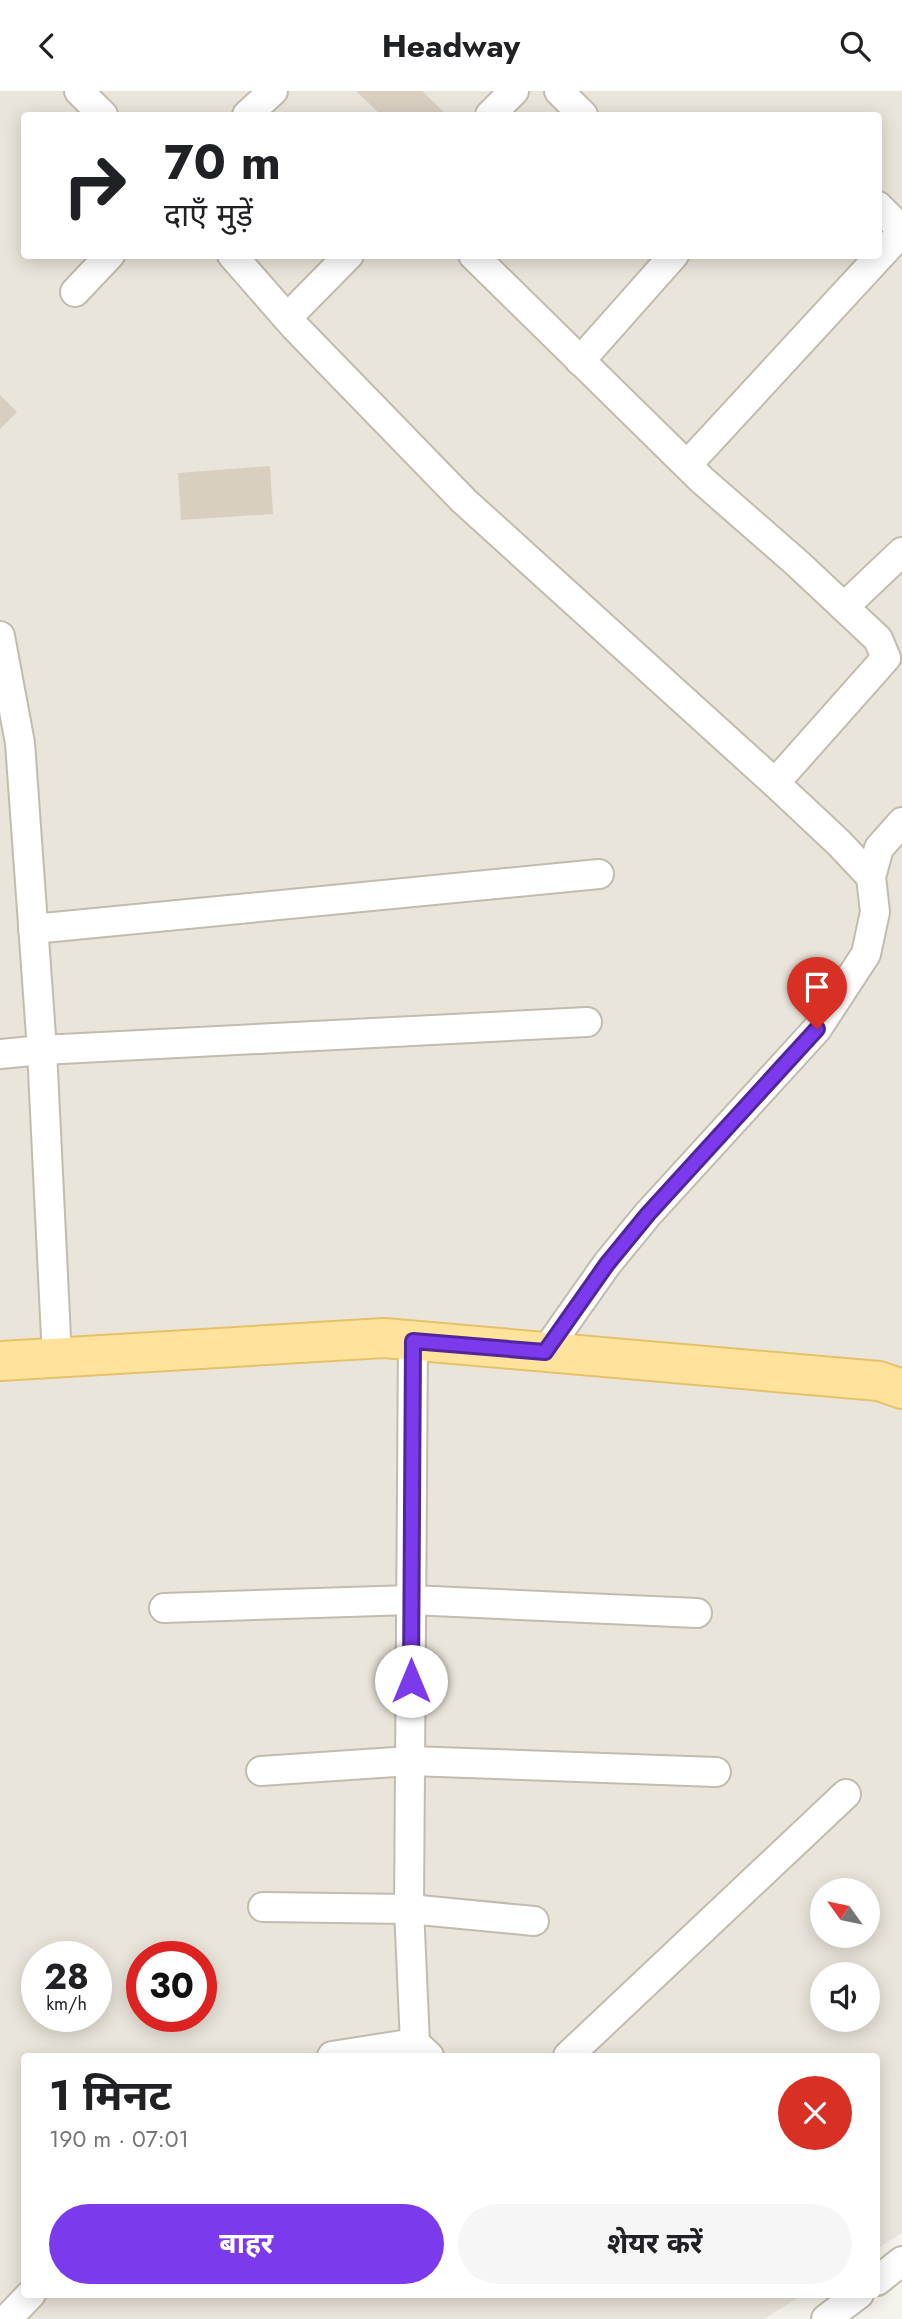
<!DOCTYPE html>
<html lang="hi">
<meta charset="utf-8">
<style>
:root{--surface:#fff;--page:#f6f6f6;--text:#202124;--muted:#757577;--accent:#7c3aed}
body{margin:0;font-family:Jost,"Noto Sans Devanagari",sans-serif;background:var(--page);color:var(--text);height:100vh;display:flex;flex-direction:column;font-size:26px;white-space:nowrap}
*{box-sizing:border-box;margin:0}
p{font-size:23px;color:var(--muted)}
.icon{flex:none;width:38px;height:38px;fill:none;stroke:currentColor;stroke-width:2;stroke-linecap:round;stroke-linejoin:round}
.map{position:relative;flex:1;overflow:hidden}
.drawer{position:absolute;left:21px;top:1962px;width:859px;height:245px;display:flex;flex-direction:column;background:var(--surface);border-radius:7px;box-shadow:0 4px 18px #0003}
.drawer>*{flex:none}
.banner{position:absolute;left:21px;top:21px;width:861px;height:147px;border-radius:7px;box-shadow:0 4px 18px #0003;background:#fff;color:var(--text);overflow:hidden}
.needle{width:46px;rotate:303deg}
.tools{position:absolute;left:810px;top:1787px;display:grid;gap:14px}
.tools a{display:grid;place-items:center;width:70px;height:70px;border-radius:50%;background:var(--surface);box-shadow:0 4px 18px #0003;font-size:35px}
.speed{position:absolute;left:21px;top:1850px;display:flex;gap:14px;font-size:35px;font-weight:700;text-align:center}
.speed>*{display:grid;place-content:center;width:91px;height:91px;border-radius:50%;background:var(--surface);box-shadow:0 4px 18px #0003;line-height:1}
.speed small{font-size:18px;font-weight:400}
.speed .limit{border:10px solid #d22;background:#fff;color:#111}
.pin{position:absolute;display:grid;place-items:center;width:60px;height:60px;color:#fff;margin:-72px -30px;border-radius:50% 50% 50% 0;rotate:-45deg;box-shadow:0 0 7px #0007}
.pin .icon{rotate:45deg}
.me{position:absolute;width:77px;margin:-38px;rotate:0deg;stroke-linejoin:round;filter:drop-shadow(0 0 5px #0008)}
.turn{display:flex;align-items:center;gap:24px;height:147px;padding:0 28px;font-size:32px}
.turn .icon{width:91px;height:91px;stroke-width:2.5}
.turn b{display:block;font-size:49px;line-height:60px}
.round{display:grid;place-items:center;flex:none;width:74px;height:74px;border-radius:37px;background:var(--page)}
.head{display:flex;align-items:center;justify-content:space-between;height:119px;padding:0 28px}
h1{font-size:42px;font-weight:700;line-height:52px}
.button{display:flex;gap:14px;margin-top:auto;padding:14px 28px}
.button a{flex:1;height:80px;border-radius:42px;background:var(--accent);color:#fff;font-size:28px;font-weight:700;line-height:80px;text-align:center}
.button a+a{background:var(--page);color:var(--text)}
header{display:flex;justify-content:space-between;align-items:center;height:91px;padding:0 28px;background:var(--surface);font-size:32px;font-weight:700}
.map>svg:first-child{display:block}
.residential{fill:#eae5da;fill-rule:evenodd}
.building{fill:#d8cfc1}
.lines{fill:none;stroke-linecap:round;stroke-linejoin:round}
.minor-casing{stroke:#c2bbae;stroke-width:32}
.primary-casing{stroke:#e6c16a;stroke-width:42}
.minor{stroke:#fff;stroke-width:28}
.primary{stroke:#ffe39c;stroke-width:38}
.route-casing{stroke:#51269a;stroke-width:18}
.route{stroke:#7c3aed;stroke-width:12}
</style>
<header><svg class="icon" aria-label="back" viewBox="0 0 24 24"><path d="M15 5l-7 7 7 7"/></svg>Headway<svg class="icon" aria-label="search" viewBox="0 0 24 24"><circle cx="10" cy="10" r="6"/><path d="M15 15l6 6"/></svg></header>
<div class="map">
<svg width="902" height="2228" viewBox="0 0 902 2228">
<rect width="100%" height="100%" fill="#f6f3ec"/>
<path class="residential" d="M0,0h902v2142l-25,16v-193h-853v238h780l-40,25h-764zM24,24h854v140h-854zM822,1799h46v45h-46zM37,1866h59v59h-59zM142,1866h59v59h-59zM822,1883h46v45h-46z"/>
<g class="building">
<polygon points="356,0 422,0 447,24 381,24"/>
<polygon points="0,304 17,321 0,338"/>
<polygon points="270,375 273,423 181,429 178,382"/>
</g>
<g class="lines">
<g class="minor-casing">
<g id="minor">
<polyline points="79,0 103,24"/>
<polyline points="559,0 583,24"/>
<polyline points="247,24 273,0"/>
<polyline points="490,24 514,0"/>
<polyline points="878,115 902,139"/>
<polyline points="232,164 295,236 464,410 775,692 839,752 871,786"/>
<polyline points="473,164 702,389 797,472 878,548 886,567 775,692"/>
<polyline points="75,201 110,164"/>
<polyline points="287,227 349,164"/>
<polyline points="580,270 674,164"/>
<polyline points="687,374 902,141"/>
<polyline points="844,516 902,461"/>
<polyline points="0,545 20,652 42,959 57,1267"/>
<polyline points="33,838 599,783"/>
<polyline points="0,963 42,959 587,931"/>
<polyline points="413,1250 409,1818 415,1952 429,1965"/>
<polyline points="545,1261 607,1173 648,1123 817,938 866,863 875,821 871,786 879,757 902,731"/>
<polyline points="164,1517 411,1509 697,1522"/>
<polyline points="261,1680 410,1670 716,1681"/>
<polyline points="263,1816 409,1818 534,1830"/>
<polyline points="332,1965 415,1952"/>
<polyline points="568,1965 846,1703"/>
<polyline points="877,2190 902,2170"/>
<polyline points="7,2228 31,2203"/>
<polyline points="826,2228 859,2203"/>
</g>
</g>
<g class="primary-casing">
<polyline id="primary" points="0,1270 384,1247 879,1290 902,1298"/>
</g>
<use href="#minor" class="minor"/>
<use href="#primary" class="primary"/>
</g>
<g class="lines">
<g class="route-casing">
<polyline id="route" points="411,1590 413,1250 545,1261 607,1173 648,1123 817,938"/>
</g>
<use href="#route" class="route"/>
</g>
</svg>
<div class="tools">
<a><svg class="needle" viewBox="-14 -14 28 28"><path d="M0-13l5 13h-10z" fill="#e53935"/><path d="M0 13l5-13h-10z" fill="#757577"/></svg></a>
<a><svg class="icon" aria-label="sound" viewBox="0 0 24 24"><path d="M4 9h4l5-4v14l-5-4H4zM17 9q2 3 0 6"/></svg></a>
</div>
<div class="speed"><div>28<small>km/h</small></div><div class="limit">30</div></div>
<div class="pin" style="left:817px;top:938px;background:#d93025"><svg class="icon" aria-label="arrive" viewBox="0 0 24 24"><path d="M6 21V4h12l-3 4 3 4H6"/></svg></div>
<svg class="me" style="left:411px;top:1590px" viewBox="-20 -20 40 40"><circle r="19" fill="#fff"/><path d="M0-13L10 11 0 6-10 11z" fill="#7c3aed"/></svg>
<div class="banner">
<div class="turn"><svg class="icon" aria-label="right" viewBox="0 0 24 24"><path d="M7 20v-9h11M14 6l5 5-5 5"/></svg><div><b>70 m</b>दाएँ मुड़ें</div></div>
</div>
<section class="drawer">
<div class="head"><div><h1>1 मिनट</h1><p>190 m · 07:01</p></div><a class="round" style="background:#d93025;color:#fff"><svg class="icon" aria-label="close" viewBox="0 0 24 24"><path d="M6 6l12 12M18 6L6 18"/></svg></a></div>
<div class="button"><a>बाहर</a><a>शेयर करें</a></div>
</section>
</div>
